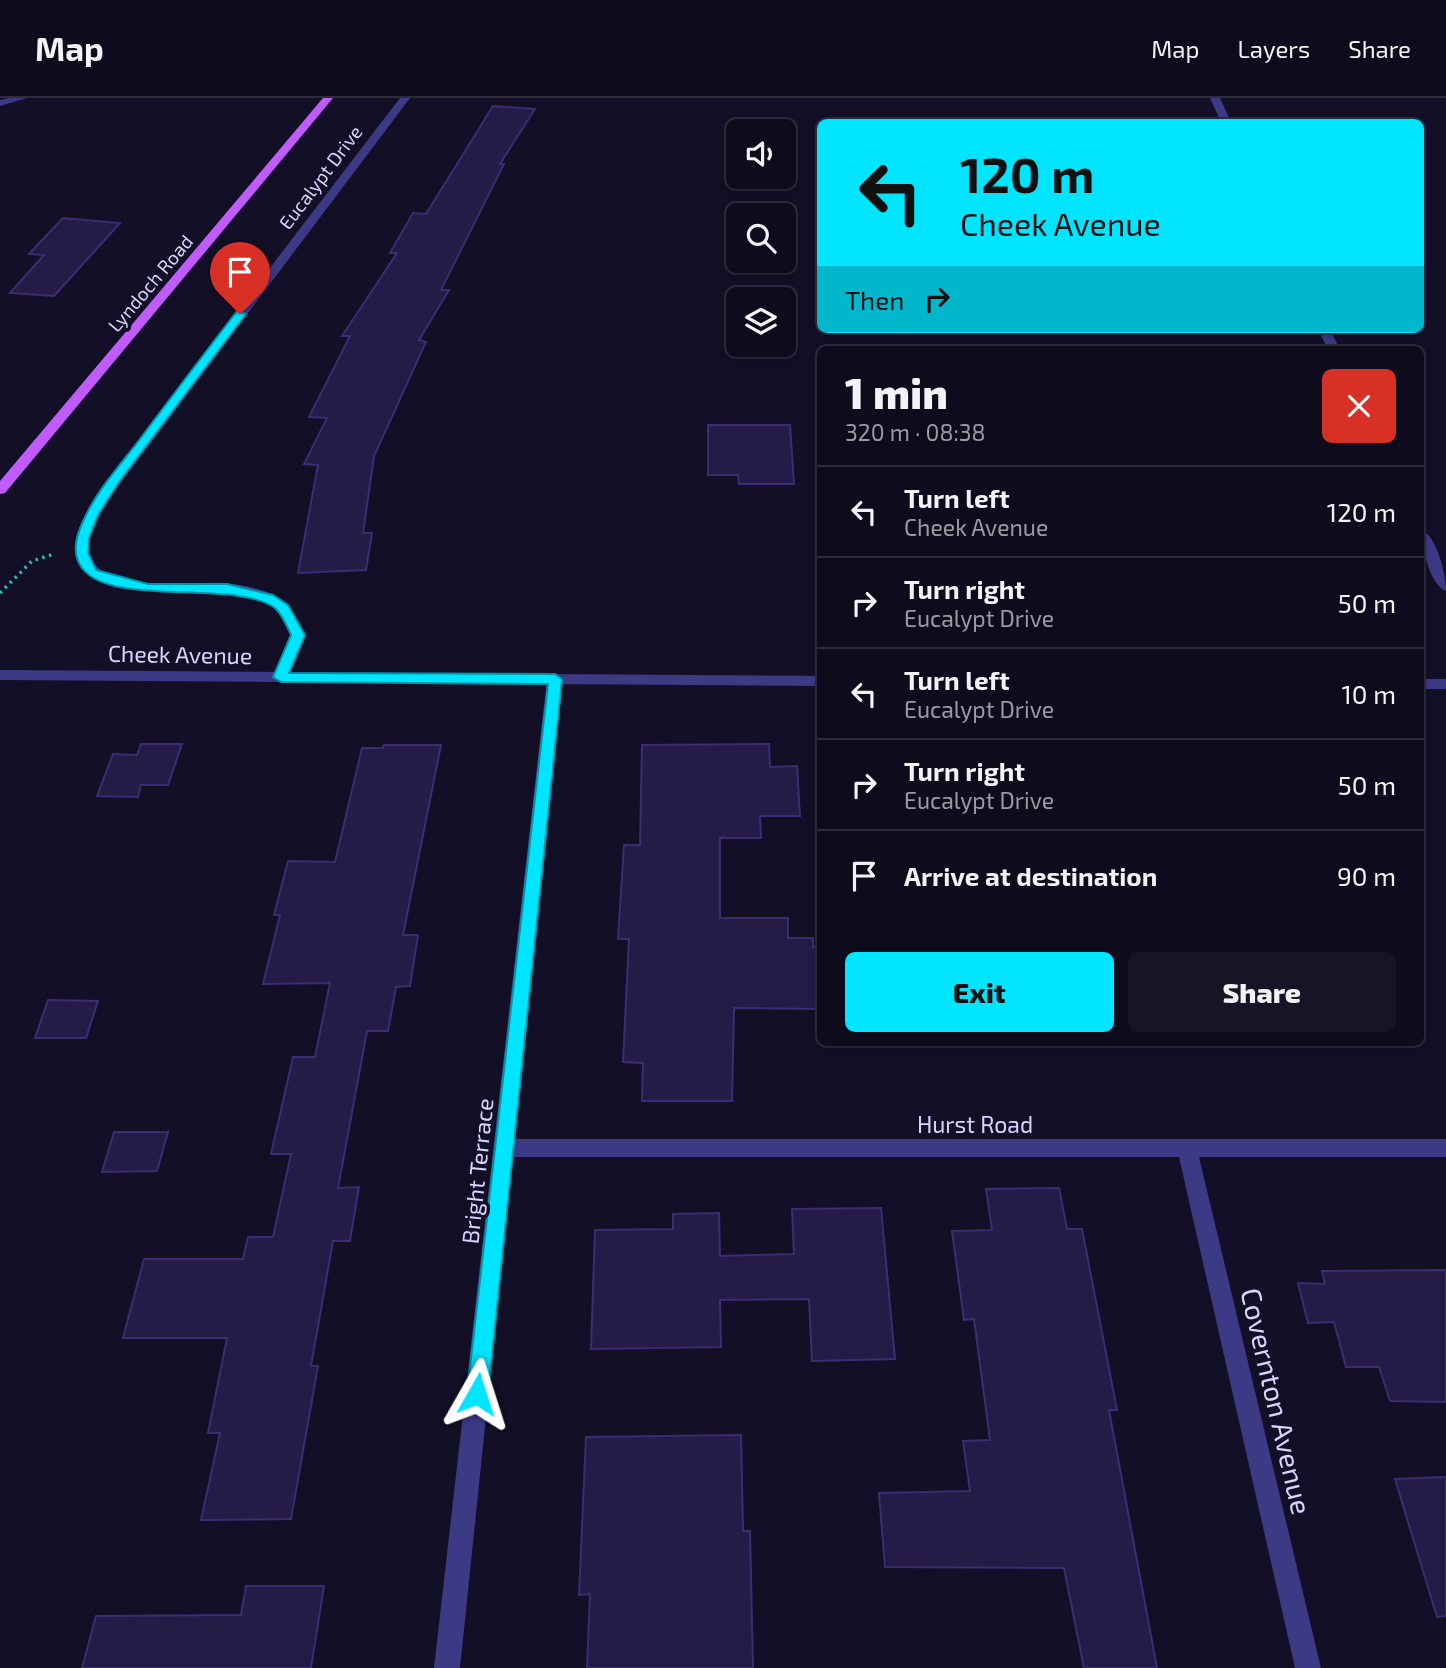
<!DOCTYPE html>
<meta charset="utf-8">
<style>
:root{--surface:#0e0b1c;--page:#171425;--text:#f1f3f6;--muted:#9b9ba3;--line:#2e2b3b;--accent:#00e5ff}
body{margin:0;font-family:"Exo 2",sans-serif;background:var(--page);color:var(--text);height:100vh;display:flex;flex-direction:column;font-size:26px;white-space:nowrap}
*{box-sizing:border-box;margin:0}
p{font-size:23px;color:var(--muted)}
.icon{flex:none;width:38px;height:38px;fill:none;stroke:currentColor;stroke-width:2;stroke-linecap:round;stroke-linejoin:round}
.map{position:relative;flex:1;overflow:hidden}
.details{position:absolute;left:817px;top:248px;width:607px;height:700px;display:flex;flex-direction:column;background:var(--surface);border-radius:10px;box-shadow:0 4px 10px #0003,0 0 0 2px var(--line)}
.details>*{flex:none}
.top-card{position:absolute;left:817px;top:21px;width:607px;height:214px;border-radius:10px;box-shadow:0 4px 10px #0003,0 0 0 2px var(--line);background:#00e5ff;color:#111;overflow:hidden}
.controls{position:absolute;left:726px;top:21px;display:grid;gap:14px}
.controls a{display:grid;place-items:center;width:70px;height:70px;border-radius:10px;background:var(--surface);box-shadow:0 4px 10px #0003,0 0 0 2px var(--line);font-size:35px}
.pin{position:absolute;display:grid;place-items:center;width:60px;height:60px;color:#fff;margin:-72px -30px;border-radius:50% 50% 50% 0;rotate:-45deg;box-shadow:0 0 7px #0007}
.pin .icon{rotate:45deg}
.me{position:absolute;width:77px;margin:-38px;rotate:6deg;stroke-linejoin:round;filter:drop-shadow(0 0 5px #0008)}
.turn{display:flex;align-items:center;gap:24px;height:147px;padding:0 28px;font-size:32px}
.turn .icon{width:91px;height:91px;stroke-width:2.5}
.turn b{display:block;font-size:49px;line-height:60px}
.then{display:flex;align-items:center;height:66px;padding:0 28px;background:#0003;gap:14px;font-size:26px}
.round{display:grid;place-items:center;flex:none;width:74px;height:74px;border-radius:10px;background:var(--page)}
.overview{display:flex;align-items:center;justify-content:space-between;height:119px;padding:0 28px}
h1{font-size:42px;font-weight:800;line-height:52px}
.primary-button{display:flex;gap:14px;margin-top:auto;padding:14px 28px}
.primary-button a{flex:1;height:80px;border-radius:10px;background:var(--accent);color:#111;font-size:28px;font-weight:800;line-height:80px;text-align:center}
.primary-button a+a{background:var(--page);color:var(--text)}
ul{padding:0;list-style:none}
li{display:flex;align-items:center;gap:21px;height:91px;padding:0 28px;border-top:2px solid var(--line)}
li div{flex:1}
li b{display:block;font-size:26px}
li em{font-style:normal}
header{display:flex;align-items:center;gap:42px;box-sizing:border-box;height:98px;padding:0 35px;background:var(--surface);border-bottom:2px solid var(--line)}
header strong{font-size:33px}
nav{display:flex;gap:38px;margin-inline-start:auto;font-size:24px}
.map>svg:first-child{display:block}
.building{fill:#241b47;stroke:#3b2d73;stroke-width:2}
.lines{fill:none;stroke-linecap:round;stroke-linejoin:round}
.path{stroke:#2fb8b0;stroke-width:3.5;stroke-dasharray:2.5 4.5;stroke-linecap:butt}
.minor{fill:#3d3a85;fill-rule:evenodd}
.tertiary{fill:#3d3a85;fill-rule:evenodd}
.primary{fill:#c25bff;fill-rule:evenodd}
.route{fill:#00e5ff;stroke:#0095a6;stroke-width:2}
.labels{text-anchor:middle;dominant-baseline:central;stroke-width:7;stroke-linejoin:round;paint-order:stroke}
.far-street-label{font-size:19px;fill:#d9d4ff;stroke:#130f26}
.street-label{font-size:23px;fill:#d9d4ff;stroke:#130f26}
.near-street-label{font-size:28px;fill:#d9d4ff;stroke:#130f26}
</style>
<header>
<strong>Map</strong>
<nav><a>Map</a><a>Layers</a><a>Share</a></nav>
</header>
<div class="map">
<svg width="1446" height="1570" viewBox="0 0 1446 1570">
<rect width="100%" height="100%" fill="#130f26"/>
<g class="building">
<polygon points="493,8 535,11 500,66 504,66 441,192 449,192 419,242 426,244 374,358 363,435 372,435 366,472 298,475 318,367 304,366 327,320 309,319 350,238 342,238 397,155 390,155 413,115 426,116"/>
<polygon points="63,120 120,125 54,198 10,195 44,157 29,156"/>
<polygon points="708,327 790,327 794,386 739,386 738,377 708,377"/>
<polygon points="141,646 182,646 168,687 141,687 138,699 97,698 113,656 137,657"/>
<polygon points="769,646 770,669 797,668 800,718 760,718 761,740 720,740 720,820 788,820 788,840 813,840 813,849 821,849 821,911 734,910 732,1003 642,1003 643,965 623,964 629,841 618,841 624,747 640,747 642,647"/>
<polygon points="384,647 441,647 403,837 418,837 410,888 396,889 388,933 367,933 338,1090 359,1089 350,1143 333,1143 311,1268 318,1268 291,1421 201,1422 220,1335 208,1335 227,1240 123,1240 144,1161 243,1161 248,1139 273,1139 291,1056 271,1056 293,959 315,959 330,885 263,886 280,817 274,817 288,763 335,764 362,650 383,650"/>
<polygon points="48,902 98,903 86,940 35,940"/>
<polygon points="114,1034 168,1034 157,1073 102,1074"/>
<polygon points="1059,1090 1067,1131 1082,1131 1117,1312 1109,1312 1157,1570 1084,1570 1064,1470 885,1469 879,1395 970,1393 963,1343 990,1342 974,1221 964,1222 952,1133 992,1132 986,1091"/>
<polygon points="881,1110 895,1261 812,1263 809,1201 720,1202 721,1249 591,1251 595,1132 673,1131 673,1116 719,1115 720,1158 794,1156 792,1111"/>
<polygon points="1446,1172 1446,1304 1390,1303 1379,1269 1346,1269 1334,1224 1308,1225 1298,1185 1325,1186 1322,1173"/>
<polygon points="741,1337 743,1433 750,1433 753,1570 587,1570 590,1496 579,1497 586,1339"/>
<polygon points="1446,1379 1446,1518 1437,1519 1395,1381"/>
<polygon points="246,1488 324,1488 311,1570 82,1570 96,1518 241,1517"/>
</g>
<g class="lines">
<polyline class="path" points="0,495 32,463 54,456"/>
<g class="minor">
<polygon points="9,0 27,0 0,8 0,2"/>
<path d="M400,0h10l-290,385c-11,16 -24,33 -29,52 -16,64 98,46 134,48 16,2 38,5 52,14 14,8 21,24 29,38l-18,43 -8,5 -8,-5 18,-43c-6,-13 -12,-27 -25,-33 -42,-21 -211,14 -188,-68 6,-20 21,-39 32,-56z"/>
<polygon points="1210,0 1220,0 1231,24 1221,24"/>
<polygon points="1318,231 1330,231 1340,252 1328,252"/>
<path d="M1421,432c16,5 25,46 25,61 -16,-5 -25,-46 -25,-61z"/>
<polygon points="555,576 563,581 515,1041 1446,1041 1446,1059 1199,1059 1321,1570 1295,1570 1179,1059 513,1059 460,1570 434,1570 547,581"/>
</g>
<g class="tertiary">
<polygon points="0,572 821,578 821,588 0,582"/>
<rect x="1421" y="581" width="25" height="10"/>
</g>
<polygon class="primary" points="323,0 333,0 5,395 0,396 0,383"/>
</g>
<path class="route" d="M237,213l9,3 -127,168 -21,33 -9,23 -1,15 8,17 52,14h79l46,11 15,10 17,30 -16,38 266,1 7,5 -74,715 -3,7 -8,3 -7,-3 -3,-7 81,-710 -267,-2 -8,-5 18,-42c-4,-9 -9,-21 -16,-27 -43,-31 -183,4 -198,-50 -4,-14 2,-28 8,-41 13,-28 36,-53 55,-78 32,-43 64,-85 97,-128z"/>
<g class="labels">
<g class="far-street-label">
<text transform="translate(320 79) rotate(-53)">Eucalypt Drive</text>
<text transform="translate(150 185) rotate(-50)">Lyndoch Road</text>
</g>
<g class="street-label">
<text transform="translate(180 556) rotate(1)">Cheek Avenue</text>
<text x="975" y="1026">Hurst Road</text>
<text transform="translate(477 1073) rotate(-84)">Bright Terrace</text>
</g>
<g class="near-street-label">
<text transform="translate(1277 1303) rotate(77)">Covernton Avenue</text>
</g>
</g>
</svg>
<div class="controls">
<a><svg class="icon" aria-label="sound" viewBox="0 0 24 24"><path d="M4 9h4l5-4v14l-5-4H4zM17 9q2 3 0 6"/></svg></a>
<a><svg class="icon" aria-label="search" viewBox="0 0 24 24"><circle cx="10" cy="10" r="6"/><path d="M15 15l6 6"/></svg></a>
<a><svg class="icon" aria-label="layers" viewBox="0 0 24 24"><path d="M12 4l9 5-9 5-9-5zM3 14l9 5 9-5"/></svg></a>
</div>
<div class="pin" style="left:240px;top:216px;background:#d93025"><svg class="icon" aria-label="arrive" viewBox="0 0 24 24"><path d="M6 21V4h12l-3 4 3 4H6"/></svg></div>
<svg class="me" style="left:477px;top:1296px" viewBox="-20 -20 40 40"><path d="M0-17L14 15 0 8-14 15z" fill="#00e5ff" stroke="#fff" stroke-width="4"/></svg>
<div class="top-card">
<div class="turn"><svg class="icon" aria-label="left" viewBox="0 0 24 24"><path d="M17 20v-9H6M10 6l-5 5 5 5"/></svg><div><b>120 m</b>Cheek Avenue</div></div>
<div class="then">Then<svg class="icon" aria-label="right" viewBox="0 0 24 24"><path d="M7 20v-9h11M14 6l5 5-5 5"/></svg></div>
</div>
<section class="details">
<div class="overview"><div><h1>1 min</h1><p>320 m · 08:38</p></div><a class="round" style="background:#d93025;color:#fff"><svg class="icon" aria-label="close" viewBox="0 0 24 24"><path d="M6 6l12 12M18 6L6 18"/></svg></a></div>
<ul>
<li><svg class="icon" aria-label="left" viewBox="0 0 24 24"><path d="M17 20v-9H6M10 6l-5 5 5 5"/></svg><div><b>Turn left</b><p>Cheek Avenue</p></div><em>120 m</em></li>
<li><svg class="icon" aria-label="right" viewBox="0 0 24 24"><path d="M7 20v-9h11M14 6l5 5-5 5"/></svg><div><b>Turn right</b><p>Eucalypt Drive</p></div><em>50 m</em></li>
<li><svg class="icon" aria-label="left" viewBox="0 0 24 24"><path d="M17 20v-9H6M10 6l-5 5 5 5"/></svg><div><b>Turn left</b><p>Eucalypt Drive</p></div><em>10 m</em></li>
<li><svg class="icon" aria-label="right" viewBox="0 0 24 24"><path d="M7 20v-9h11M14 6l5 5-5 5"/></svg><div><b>Turn right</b><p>Eucalypt Drive</p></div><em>50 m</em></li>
<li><svg class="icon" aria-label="arrive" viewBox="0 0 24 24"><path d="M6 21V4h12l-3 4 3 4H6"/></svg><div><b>Arrive at destination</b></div><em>90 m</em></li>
</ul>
<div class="primary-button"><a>Exit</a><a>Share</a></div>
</section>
</div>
